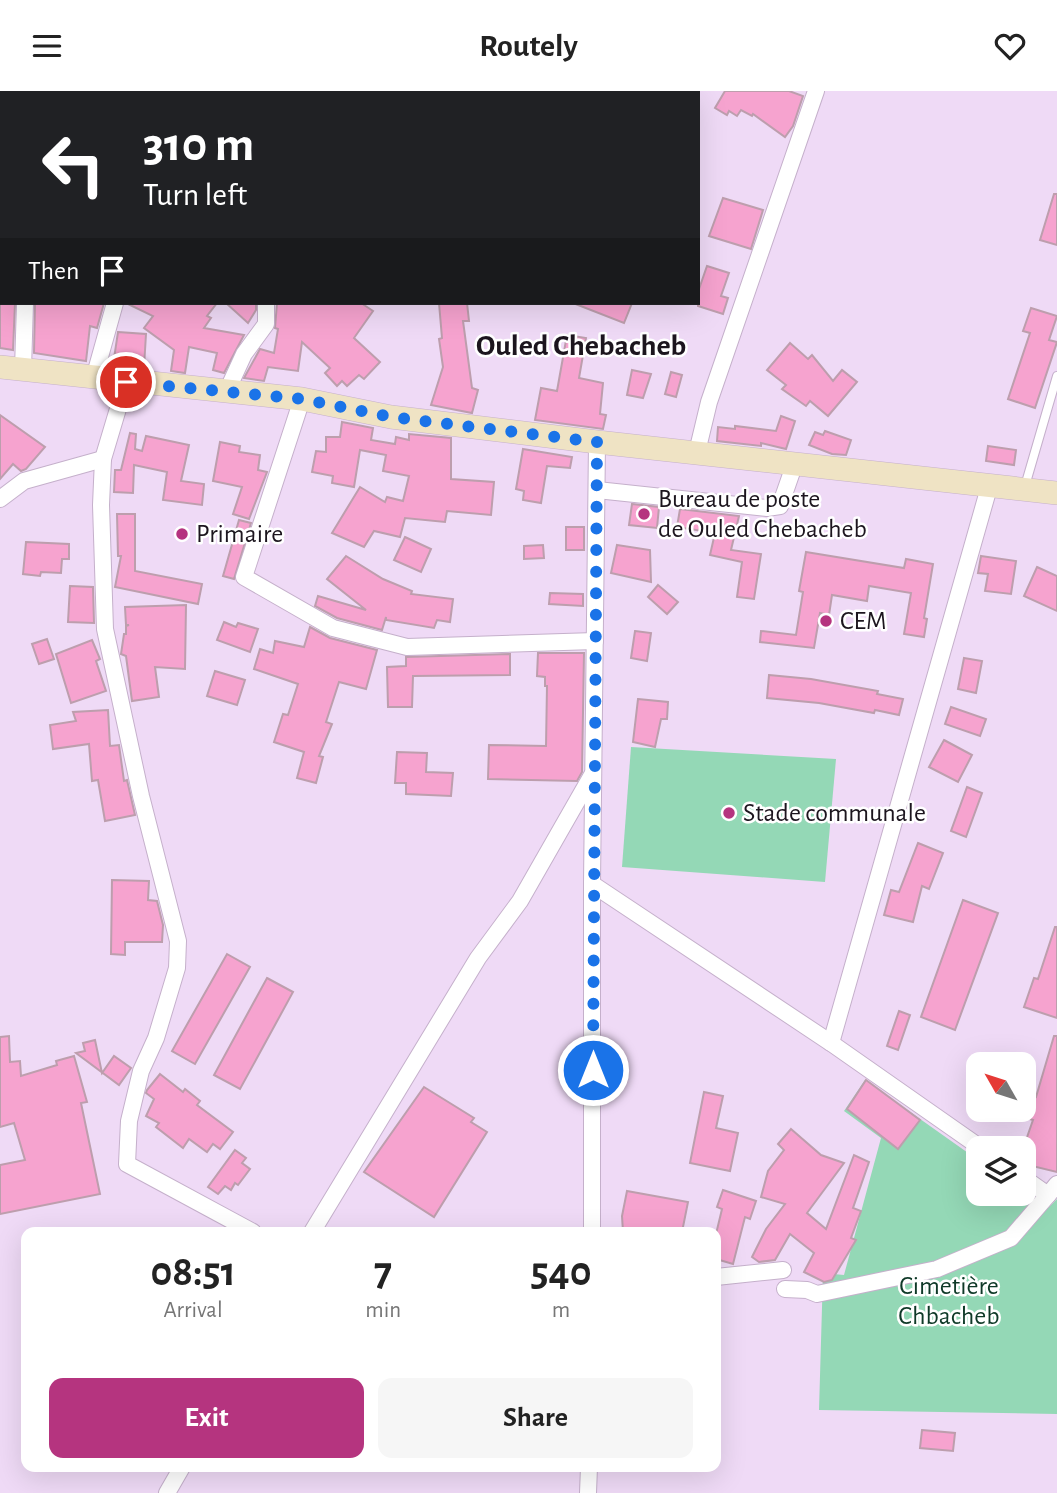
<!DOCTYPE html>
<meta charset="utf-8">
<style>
:root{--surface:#fff;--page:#f6f6f6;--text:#222;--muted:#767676;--accent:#b5347f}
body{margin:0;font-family:"Alegreya Sans",sans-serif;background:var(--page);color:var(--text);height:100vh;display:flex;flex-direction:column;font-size:26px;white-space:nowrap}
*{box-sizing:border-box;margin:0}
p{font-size:23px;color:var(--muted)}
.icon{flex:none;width:38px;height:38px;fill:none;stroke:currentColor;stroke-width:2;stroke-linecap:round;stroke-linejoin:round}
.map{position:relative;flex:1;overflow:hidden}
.sheet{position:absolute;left:21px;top:1136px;width:700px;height:245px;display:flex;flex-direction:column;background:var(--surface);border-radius:14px;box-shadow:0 7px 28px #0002}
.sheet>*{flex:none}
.guide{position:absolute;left:0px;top:0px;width:700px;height:214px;box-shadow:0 7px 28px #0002;background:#202124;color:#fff;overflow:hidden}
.needle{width:46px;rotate:309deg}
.buttons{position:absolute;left:966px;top:961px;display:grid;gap:14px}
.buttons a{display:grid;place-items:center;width:70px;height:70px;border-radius:14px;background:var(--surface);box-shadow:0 7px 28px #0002;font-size:35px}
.pin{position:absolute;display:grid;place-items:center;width:60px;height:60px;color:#fff;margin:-30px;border:4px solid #fff;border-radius:50%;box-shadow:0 2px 7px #0007}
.me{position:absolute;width:77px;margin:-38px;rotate:0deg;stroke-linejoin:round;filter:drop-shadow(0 0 5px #0008)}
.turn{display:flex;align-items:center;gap:24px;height:147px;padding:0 28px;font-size:32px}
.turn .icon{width:91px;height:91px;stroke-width:2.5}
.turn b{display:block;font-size:49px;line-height:60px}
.then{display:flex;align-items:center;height:66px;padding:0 28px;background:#0003;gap:14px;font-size:26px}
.eta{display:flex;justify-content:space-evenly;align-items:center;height:119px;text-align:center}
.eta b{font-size:42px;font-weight:600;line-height:49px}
.button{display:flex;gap:14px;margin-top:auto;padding:14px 28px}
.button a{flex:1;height:80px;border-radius:14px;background:var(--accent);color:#fff;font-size:28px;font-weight:600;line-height:80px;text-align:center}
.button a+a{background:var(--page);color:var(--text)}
header{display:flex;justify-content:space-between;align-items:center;height:91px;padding:0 28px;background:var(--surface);font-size:32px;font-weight:600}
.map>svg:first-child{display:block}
.green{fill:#94d8b6}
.building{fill:#f6a3cf;stroke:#bd9ead;stroke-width:2}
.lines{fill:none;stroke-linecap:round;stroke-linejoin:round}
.lane-casing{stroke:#c5b0cb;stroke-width:10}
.street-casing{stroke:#c5b0cb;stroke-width:18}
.secondary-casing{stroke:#c5b0cb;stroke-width:24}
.lane{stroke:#fff;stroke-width:8}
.street{stroke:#fff;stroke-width:16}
.secondary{stroke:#efe3c4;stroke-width:23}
.route{stroke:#1a73e8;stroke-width:12;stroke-dasharray:0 21.6}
.poi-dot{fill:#b5347f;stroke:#fff;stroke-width:2.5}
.labels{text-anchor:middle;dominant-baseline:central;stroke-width:5;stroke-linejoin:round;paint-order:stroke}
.poi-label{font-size:26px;fill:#1c151e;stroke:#fff;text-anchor:start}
.park-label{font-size:26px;fill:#0e3927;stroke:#fff}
.quarter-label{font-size:30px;font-weight:bold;fill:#1c151e;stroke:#fff}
</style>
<header><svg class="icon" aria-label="menu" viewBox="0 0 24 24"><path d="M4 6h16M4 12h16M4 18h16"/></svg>Routely<svg class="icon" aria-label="heart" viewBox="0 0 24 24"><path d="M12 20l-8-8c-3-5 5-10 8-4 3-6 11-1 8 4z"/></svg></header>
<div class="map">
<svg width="1057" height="1402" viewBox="0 0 1057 1402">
<rect width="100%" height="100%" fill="#efdaf6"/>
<g class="green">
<polygon points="631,656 836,668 825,791 622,776"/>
<polygon points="865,989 978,1069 978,1102 1024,1101 1048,1117 1057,1108 1057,1323 819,1319 823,1182 844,1184 881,1047 844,1020"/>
</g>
<g class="building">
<polygon points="725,0 789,0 803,5 793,35 785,46 753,23 752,25 741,19 737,25 729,20 727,24 715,17"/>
<polygon points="1054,103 1057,103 1057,154 1040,149"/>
<polygon points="723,107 763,119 751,158 709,145"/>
<polygon points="707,175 729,182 721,205 728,207 723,223 698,215 698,201"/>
<polygon points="0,212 15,212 13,259 0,257"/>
<polygon points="35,212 104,212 97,237 90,235 86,270 34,262"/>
<polygon points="126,212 217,212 207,225 211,227 204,237 244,244 224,282 213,279 217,262 189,256 185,282 171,280 174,259 144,237 153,225"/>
<polygon points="226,212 256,212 256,219 248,232"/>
<polygon points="277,212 361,212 373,220 354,247 380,271 364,288 359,284 347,295 342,290 337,295 325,282 330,277 302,251 298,280 268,276 264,290 244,287 260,258 274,262 278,238 275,237"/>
<polygon points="439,212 467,212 469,230 463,230 472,297 478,299 472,322 431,314 443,276 439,248 442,247"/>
<polygon points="573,212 632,212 624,232"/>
<polygon points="1031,217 1057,225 1049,249 1057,251 1035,317 1008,308 1030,242 1023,240"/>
<polygon points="118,241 146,243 144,276 113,274"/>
<polygon points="567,244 586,247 579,287 603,292 600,323 606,324 603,338 535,329 541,297 557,300"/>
<polygon points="790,252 808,268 812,264 833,290 842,279 857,291 828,325 810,310 806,315 782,298 786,294 767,279"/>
<polygon points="632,279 651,283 643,307 627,304"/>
<polygon points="671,281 682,284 676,306 665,303"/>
<polygon points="0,324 45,356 26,378 21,380 13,373 0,388"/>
<polygon points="781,325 795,330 786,358 761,352 761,355 717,350 718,336 735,338 735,335 776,340"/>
<polygon points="342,331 373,337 371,349 395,353 396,346 409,349 409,343 451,347 451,388 494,391 491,424 447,420 445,431 405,427 400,446 374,440 364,456 332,442 360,396 385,411 387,406 403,410 409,385 383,380 386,364 360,359 354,396 332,392 333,385 312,381 316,360 326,361 326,346 340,346"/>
<polygon points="825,340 851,349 846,364 832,363 809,354 815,341 823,344"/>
<polygon points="130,342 136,343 135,358 142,360 146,345 189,354 181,390 204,393 202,414 163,409 167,381 134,374 133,402 114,401 115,379 121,379"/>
<polygon points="220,351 240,355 239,361 260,364 258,379 267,381 249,428 233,423 242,396 213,390"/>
<polygon points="988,355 1016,359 1014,374 986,370"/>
<polygon points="523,358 572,366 570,377 547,375 541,412 523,409 524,400 516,398"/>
<polygon points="632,413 659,416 657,437 629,434"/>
<polygon points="680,418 739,425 731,459 761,463 754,508 737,506 742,471 710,464 715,442 677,436"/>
<polygon points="117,423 135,423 135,480 202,493 198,513 115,496 121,465 118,465"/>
<polygon points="239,429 251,432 234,488 223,485"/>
<rect x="566" y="436" width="18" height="23"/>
<polygon points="405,446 431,458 421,481 394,469"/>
<polygon points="26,451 69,453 69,468 62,468 61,482 41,481 40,485 23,483"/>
<polygon points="543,454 544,467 524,468 524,455"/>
<polygon points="617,454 650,459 651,491 611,482"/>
<polygon points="806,461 904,477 906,468 933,473 924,527 927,528 924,546 904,543 911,502 869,495 867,510 832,504 829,524 820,522 814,557 760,551 761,540 796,544 803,501 799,500"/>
<polygon points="346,465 383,488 412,500 411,503 453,508 450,531 437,529 434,537 386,529 386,526 382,539 337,527 315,515 318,505 366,519 327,488"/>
<polygon points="981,465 1016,470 1011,503 985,500 988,483 978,482"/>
<polygon points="1037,476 1057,485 1057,520 1024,505"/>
<polygon points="658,494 678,511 667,523 648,506"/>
<polygon points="70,495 93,496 94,532 68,531"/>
<polygon points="550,502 583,503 583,515 549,513"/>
<polygon points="186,514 185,578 155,576 159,606 132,610 126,565 121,563 124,543 126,543 126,535 129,534 126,534 125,516"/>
<polygon points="224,531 236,536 238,532 258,538 250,561 217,549"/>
<polygon points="310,536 330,547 377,559 366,598 339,591 326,631 332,633 319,665 323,666 316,692 297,687 304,661 274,651 283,623 288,624 298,593 254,578 260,558 273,562 275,550 304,556"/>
<polygon points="635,540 651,542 647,570 631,567"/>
<polygon points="47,548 54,568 39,573 32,553"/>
<polygon points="92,549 100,568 96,570 106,600 71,612 56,563"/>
<polygon points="538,562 584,562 582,681 577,690 488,688 489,654 546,655 547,595 545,595 545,586 537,585"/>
<polygon points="510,563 510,584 413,585 412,616 388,616 387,576 406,575 406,566"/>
<polygon points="964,567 982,570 976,602 958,598"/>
<polygon points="215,580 245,589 237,614 207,605"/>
<polygon points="769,584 811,588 878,600 877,603 903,608 899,624 875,619 874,622 819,612 767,607"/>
<polygon points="638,608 668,611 667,628 661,628 655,656 633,651"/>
<polygon points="951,616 986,628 980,645 945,633"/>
<polygon points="108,619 110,655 119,654 124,690 127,689 135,724 105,730 98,689 92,690 89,653 53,658 50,634 76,630 73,621"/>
<polygon points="944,649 972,664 958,691 929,676"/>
<polygon points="397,661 427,662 426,681 453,682 451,705 406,703 406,692 395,692"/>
<polygon points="967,696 982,702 966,746 951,740"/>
<polygon points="918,752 943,762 929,798 922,795 913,831 884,824 891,799 899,801"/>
<polygon points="112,789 149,790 148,809 157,810 163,834 162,851 125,851 125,864 111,863"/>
<polygon points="963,809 998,822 955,939 921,926"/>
<polygon points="1055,836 1057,836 1057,927 1024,916 1034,887 1038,888"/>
<polygon points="227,863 250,876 195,973 172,960"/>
<polygon points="267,887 293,901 240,998 214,984"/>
<polygon points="899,920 910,924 898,959 887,955"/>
<polygon points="9,945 10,971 20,970 21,985 57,974 56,970 74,965 87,1011 81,1012 100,1103 0,1123 0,1074 25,1069 14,1032 0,1036 0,946"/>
<polygon points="1054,945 1057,945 1057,1081 1024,1073 1024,1055 1033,1029 1023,1026 1032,1005 1036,1006"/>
<polygon points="95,949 102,982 114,965 131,977 119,994 76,962 85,960 83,952"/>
<polygon points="160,983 183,1001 185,998 200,1010 197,1014 233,1041 220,1058 213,1053 207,1061 189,1048 183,1057 156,1036 159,1032 146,1025 154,1008 146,1002 147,999"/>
<polygon points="866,989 920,1029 898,1058 847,1018"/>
<polygon points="424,996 474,1027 471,1031 487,1041 434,1126 364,1081"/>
<polygon points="704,1001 723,1005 716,1037 738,1042 730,1080 690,1072"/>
<polygon points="791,1038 821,1064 844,1072 807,1122 826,1138 854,1064 869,1071 853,1117 861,1120 851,1147 856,1149 832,1189 824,1191 804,1181 814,1162 790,1143 775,1169 759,1171 752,1166 766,1138 785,1113 761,1106 768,1080 784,1059 778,1053"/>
<polygon points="235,1059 246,1067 242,1072 250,1078 238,1094 235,1092 231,1099 225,1095 218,1103 208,1096"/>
<polygon points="723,1099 756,1110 750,1128 745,1126 733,1173 716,1168 716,1143 722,1118 717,1116"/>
<polygon points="627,1100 688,1111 682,1141 623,1141 622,1125"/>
<polygon points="922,1339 955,1342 953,1360 920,1357"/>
</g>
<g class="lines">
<g class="lane-casing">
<polyline id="lane" points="1025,395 1057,285"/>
</g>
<g class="street-casing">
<g id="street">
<polyline points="41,2 41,0"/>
<polyline points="354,2 354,0"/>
<polyline points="0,7 2,7"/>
<polyline points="23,278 25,212"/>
<polyline points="94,287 115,212"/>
<polyline points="126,291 103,368 101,414 105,538 141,705 178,850 177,877 156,947 141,980 129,1030 127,1073 253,1141"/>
<polyline points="227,300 244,263 266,233 266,212"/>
<polyline points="302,308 244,486 333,537 407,556 595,550"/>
<polyline points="697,361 709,311 816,0"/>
<polyline points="597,399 767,417 780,415 795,372"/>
<polyline points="0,408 24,390 103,368"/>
<polyline points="592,793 831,952 981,1057"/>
<polyline points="831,952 990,393"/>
<polyline points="1024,1087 1048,1104 1057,1093"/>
<polyline points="312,1141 478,867 520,810 592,684"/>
<polyline points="592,1141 592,793 597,351"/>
<polyline points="716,1186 783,1179"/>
<polyline points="785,1198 807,1199 817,1203 937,1178 1011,1147 1048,1104"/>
<polyline points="167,1402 182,1376"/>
<polyline points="588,1402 589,1376"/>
</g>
</g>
<g class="secondary-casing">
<polyline id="secondary" points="0,276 302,308 391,326 597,351 1057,402"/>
</g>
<use href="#lane" class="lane"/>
<use href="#street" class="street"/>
<use href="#secondary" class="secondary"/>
</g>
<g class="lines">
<polyline class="route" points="126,291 302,308 391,326 597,351 593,979"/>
</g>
<g class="poi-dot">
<circle cx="644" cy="423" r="7"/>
<circle cx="182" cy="443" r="7"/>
<circle cx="826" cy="530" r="7"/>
<circle cx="729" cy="722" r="7"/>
</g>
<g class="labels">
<g class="poi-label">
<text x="658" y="408">Bureau de poste<tspan x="658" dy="30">de Ouled Chebacheb</tspan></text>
<text x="196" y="443">Primaire</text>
<text x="840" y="530">CEM</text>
<text x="743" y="722">Stade communale</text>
</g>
<g class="park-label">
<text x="949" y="1195">Cimetière<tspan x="949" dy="30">Chbacheb</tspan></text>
</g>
<g class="quarter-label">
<text x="581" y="255">Ouled Chebacheb</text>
</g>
</g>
</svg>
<div class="buttons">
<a><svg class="needle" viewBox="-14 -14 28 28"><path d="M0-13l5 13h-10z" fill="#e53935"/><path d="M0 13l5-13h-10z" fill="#767676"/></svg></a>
<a><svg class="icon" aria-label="layers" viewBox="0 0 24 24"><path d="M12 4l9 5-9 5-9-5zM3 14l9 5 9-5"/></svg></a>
</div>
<div class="pin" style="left:126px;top:291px;background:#d93025"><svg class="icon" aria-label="arrive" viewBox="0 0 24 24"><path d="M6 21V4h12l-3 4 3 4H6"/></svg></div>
<svg class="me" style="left:593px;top:979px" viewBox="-20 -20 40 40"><circle r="17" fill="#1a73e8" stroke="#fff" stroke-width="3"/><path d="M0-11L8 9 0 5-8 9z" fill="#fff"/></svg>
<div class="guide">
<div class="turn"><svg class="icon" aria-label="left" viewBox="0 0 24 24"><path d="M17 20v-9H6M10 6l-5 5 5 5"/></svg><div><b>310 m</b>Turn left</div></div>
<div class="then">Then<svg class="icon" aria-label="arrive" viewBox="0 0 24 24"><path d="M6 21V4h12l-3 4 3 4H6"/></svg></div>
</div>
<section class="sheet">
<div class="eta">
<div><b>08:51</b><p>Arrival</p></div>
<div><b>7</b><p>min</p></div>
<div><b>540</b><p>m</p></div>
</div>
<div class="button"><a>Exit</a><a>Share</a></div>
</section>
</div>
